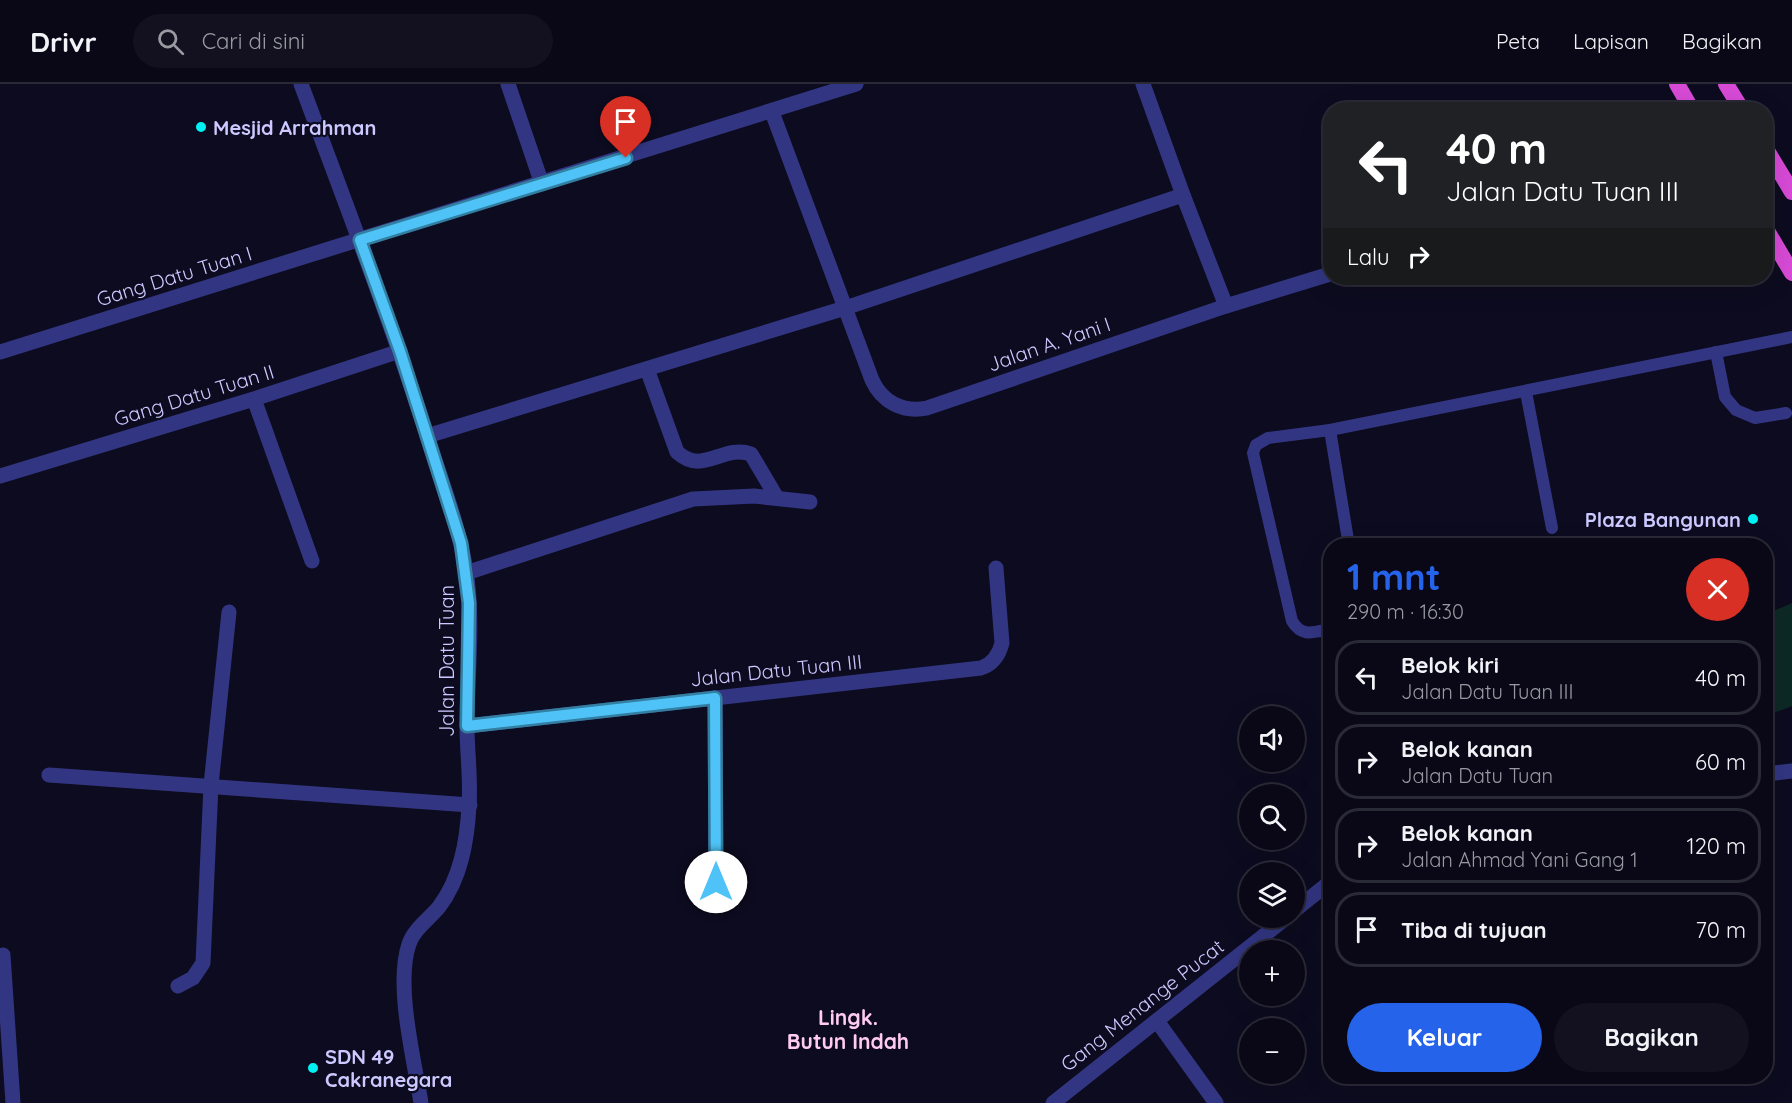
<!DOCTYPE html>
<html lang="id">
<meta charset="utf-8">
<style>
:root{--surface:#0a0817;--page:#131120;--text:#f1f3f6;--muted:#999aa1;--line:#2a2936;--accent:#2563eb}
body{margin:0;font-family:Quicksand,sans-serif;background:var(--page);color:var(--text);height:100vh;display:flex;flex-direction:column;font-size:22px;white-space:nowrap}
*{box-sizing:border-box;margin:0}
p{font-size:20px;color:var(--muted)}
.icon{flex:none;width:33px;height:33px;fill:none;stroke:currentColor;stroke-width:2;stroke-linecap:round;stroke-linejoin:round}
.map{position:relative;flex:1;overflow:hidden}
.panel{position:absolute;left:1323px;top:454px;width:450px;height:546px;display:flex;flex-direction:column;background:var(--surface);border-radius:24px;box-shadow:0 6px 24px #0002,0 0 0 2px var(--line)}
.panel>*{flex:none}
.banner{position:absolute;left:1323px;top:18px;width:450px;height:183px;border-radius:24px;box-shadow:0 6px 24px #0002,0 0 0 2px var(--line);background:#202124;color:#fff;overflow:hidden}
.buttons{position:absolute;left:1239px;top:622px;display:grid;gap:12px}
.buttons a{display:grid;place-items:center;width:66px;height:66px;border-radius:50%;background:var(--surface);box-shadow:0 6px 24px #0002,0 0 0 2px var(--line);font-size:30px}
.pin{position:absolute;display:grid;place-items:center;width:51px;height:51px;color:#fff;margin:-62px -26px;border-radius:50% 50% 50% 0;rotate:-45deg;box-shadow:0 0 6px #0007}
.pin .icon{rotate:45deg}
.me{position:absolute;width:66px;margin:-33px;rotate:0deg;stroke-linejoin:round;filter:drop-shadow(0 0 4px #0008)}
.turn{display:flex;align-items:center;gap:21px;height:126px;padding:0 24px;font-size:27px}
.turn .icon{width:78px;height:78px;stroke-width:2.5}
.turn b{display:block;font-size:42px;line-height:51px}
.then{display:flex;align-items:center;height:57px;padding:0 24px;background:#0003;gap:12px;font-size:22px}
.round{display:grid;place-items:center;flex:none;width:63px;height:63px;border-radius:32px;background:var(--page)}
.summary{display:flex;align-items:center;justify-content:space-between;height:102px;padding:0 24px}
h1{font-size:36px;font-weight:800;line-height:45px;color:var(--accent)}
.primary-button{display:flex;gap:12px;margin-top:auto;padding:12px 24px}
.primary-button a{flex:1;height:69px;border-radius:36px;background:var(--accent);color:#fff;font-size:24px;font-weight:800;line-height:69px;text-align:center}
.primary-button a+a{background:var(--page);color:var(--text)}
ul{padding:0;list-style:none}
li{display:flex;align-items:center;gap:18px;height:75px;margin:0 12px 9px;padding:0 12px;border:3px solid var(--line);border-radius:24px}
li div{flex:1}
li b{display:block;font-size:22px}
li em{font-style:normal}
header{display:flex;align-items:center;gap:36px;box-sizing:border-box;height:84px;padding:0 30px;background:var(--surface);border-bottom:2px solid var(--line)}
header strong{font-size:28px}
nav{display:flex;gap:33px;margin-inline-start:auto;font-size:21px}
.search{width:420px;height:54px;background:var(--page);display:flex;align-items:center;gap:15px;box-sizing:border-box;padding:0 21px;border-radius:33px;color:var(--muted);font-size:22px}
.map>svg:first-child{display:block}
.pitch{fill:#0d2926}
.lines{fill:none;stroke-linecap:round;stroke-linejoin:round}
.service{stroke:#323682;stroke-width:12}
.minor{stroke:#323682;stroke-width:15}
.tertiary{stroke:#323682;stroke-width:15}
.trunk{stroke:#d74ad6;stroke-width:16}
.route-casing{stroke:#337fa1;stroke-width:15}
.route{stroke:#4fc3f7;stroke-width:10}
.poi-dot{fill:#00f0f4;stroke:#0d0b1f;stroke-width:2}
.labels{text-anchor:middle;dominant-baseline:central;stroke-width:4.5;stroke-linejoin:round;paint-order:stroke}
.poi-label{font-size:20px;font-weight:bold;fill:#cbc9ff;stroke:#0d0b1f;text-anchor:start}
.street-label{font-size:20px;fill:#cbc9ff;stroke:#0d0b1f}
.neighbourhood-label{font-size:21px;font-weight:bold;fill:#ffcbf0;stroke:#0d0b1f}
</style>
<header>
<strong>Drivr</strong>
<div class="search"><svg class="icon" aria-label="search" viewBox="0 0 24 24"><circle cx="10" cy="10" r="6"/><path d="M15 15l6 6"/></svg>Cari di sini</div>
<nav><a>Peta</a><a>Lapisan</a><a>Bagikan</a></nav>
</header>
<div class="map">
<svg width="1792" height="1019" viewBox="0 0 1792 1019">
<rect width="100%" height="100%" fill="#0d0b1f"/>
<polygon class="pitch" points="1792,519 1792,622 1766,632 1766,530"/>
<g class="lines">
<g class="service">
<polyline points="1716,268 1725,313 1736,326 1755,334 1786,329"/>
<polyline points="1526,308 1552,444"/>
<polyline points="1330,346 1349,462"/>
<path d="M1330,545c-16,3 -28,9 -38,-8l-39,-168 3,-8 12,-7 62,-8 462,-93"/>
</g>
<g class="minor">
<polyline points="508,0 542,100"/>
<polyline points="1143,0 1183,111 1226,222"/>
<path d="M772,28l100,268c10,22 31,33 55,28l299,-102 104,-32"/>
<polyline points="0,268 856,0"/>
<path d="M647,285l30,83c26,24 46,-8 74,2l26,44"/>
<polyline points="254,315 312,477"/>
<polyline points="427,352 845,224 1183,111"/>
<polyline points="0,392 254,315 400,267"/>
<polyline points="466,489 693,415 754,412 810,418"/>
<polyline points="715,614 716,798"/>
<path d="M467,642l514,-58c12,-4 18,-13 21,-25l-6,-75"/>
<polyline points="1766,690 1792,687"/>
<polyline points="49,691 470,721"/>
<polyline points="1294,827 1330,798"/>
<polyline points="3,871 13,1019"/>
<polyline points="178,902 193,894 203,879 211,701 229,528"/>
<polyline points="1157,937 1216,1019"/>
<polyline points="1053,1019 1286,834"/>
</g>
<path class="tertiary" d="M301,0c43,115 87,230 125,348 14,46 32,90 40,138 8,52 1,104 1,156 0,26 4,53 2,80 -2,35 -8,72 -30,101 -10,12 -25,22 -30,37 -14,41 5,115 12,159"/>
<g class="trunk">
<polyline points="1677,0 1692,26"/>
<polyline points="1726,0 1742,26"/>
<polyline points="1766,65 1792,108"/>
<polyline points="1766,145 1792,189"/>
</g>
</g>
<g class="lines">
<g class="route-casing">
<polyline id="route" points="626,74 360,156 400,267 461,459 469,519 467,642 715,614 716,798"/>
</g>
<use href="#route" class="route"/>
</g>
<g class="poi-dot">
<circle cx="201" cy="43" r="6"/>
<circle cx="1753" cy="435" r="6"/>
<circle cx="313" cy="984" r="6"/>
</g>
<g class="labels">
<g class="poi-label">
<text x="213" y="43">Mesjid Arrahman</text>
<text x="1741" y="435" text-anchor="end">Plaza Bangunan</text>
<text x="325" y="972">SDN 49<tspan x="325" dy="23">Cakranegara</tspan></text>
</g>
<g class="street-label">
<text transform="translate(174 192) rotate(-17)">Gang Datu Tuan I</text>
<text transform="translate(1049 260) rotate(-19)">Jalan A. Yani I</text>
<text transform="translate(194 311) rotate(-17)">Gang Datu Tuan II</text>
<text transform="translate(446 577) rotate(-90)">Jalan Datu Tuan</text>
<text transform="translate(776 586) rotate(-6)">Jalan Datu Tuan III</text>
<text transform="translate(1142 921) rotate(-38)">Gang Menange Pucat</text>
</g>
<g class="neighbourhood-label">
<text x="848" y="933">Lingk.<tspan x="848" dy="24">Butun Indah</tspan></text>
</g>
</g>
</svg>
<div class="buttons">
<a><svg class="icon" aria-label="sound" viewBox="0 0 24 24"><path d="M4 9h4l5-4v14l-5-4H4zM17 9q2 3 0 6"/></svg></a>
<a><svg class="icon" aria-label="search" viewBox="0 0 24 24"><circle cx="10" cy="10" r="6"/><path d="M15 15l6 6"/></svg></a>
<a><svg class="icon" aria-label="layers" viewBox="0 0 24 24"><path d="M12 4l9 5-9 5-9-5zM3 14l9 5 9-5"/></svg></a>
<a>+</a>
<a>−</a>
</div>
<div class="pin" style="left:626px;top:74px;background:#d93025"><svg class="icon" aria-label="arrive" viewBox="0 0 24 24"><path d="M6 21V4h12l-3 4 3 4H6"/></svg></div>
<svg class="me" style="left:716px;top:798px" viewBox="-20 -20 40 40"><circle r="19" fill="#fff"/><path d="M0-13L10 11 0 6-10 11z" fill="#4fc3f7"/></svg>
<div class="banner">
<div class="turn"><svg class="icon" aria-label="left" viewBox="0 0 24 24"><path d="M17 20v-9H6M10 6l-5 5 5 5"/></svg><div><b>40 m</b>Jalan Datu Tuan III</div></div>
<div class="then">Lalu<svg class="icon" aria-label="right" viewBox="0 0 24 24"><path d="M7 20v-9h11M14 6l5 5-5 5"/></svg></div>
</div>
<section class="panel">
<div class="summary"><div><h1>1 mnt</h1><p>290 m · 16:30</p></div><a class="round" style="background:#d93025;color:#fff"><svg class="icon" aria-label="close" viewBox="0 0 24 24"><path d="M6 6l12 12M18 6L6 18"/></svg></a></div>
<ul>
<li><svg class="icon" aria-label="left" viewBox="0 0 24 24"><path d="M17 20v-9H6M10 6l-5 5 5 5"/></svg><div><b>Belok kiri</b><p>Jalan Datu Tuan III</p></div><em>40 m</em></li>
<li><svg class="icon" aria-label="right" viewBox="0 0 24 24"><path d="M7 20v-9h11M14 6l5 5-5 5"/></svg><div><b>Belok kanan</b><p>Jalan Datu Tuan</p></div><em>60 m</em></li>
<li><svg class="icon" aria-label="right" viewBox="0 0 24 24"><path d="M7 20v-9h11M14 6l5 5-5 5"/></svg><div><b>Belok kanan</b><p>Jalan Ahmad Yani Gang 1</p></div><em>120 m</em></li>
<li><svg class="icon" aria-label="arrive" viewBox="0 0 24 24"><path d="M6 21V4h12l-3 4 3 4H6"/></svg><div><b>Tiba di tujuan</b></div><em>70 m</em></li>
</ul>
<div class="primary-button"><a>Keluar</a><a>Bagikan</a></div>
</section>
</div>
